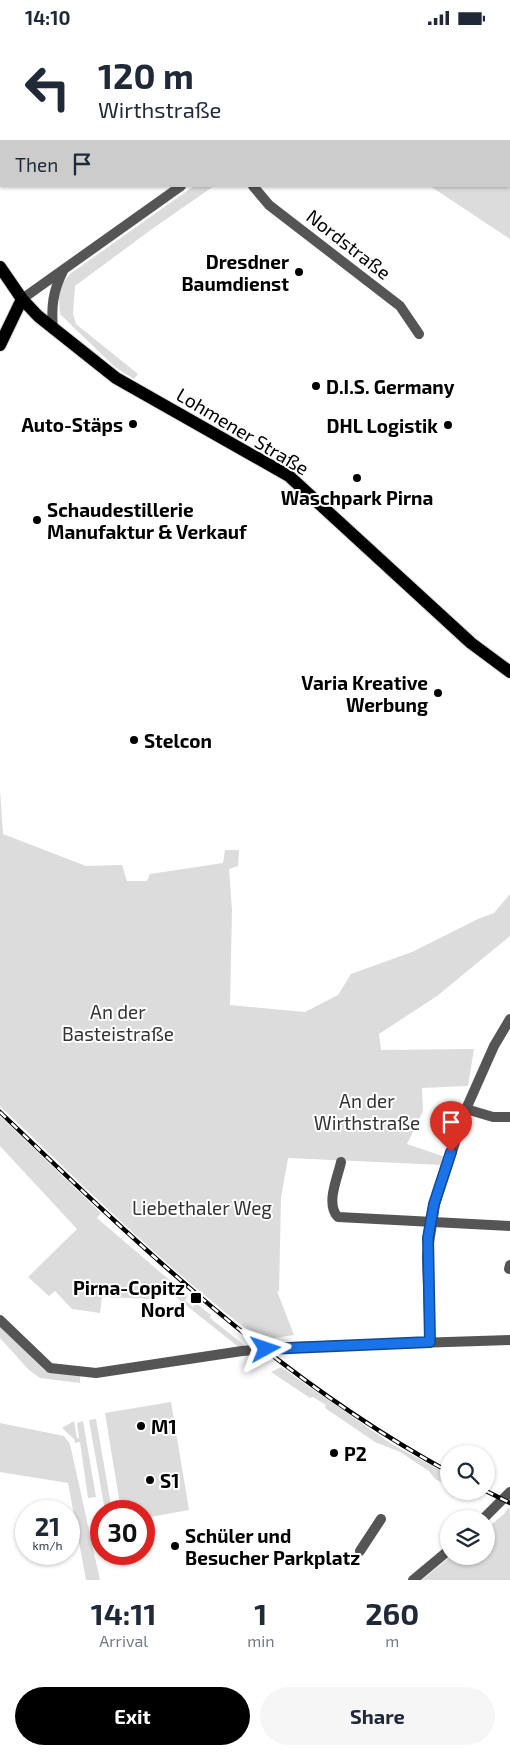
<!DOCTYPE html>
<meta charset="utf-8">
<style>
:root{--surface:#fff;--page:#f6f6f7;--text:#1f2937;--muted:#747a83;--accent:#000}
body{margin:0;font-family:"Exo 2",sans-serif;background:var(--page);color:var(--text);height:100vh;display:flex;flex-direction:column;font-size:19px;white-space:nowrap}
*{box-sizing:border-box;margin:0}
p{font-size:16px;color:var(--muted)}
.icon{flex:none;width:28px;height:28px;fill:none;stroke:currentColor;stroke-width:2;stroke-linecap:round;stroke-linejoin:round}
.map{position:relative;height:1545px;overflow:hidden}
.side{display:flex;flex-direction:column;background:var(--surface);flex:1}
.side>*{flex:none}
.guide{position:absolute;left:0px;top:0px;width:510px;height:152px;box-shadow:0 1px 4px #0004;background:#fff;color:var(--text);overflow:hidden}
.buttons{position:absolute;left:440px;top:1410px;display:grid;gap:10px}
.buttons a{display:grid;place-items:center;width:55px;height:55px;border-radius:50%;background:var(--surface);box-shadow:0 1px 4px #0004;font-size:25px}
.speed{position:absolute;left:15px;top:1465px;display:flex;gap:10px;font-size:25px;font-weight:700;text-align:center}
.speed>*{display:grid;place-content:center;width:65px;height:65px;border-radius:50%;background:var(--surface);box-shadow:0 1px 4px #0004;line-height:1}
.speed small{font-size:12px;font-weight:400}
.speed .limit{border:8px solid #d22;background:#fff;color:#111}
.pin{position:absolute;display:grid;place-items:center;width:42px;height:42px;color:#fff;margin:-51px -21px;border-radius:50% 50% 50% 0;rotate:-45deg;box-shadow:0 0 5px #0007}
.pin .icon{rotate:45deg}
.me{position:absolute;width:55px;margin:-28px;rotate:85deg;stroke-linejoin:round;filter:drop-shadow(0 0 4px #0008)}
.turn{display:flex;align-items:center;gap:18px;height:105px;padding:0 15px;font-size:22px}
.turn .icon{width:65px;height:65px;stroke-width:2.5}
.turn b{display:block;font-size:35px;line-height:42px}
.then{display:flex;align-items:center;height:48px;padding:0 15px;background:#0003;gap:10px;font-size:19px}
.eta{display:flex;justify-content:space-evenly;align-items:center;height:85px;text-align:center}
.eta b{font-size:30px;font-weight:700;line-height:35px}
.primary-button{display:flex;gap:10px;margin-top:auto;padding:10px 15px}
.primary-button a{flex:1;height:58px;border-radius:30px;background:var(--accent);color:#fff;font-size:20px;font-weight:700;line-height:58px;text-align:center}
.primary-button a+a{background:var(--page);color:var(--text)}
.status{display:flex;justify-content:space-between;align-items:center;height:35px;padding:0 25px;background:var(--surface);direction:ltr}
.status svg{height:14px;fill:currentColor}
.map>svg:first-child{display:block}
.green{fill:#dcdcdc}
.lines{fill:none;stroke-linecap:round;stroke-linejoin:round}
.major-casing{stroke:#dbdbdb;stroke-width:14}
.minor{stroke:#555;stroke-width:10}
.major{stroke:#000;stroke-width:12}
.rail-casing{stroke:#000;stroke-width:4.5}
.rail{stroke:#fff;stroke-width:2.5;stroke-dasharray:8;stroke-linecap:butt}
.route-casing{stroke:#114b97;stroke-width:12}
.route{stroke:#1a73e8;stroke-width:9}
.poi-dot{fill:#000;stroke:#fff;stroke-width:2}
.labels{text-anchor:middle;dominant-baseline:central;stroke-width:4;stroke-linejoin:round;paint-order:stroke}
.street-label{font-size:19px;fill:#000;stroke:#fff}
.poi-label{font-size:19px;font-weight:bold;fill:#000;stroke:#fff;text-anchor:start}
.park-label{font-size:19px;fill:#333;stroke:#fff}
</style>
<div class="status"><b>14:10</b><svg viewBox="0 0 49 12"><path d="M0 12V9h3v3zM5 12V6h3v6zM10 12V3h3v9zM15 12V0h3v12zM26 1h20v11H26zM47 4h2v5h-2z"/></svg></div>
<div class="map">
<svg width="510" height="1545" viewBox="0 0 510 1545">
<rect width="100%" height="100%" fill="#fff"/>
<g class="green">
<polygon points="354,0 510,0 510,204 430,151 509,151 509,1"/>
<polygon points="194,151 214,151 152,194 75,251 73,279 76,289 138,339 134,344 115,332 65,284 60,279 59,265 56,264 63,248 70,239"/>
<path d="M0,755l3,44 83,32 36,-1 5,16h20l3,-7 73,-11 2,-13h14l-1,16 -9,3 3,41 -2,95 75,7 33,-17 13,-21 61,-22 66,-33 16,-6 16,-19v42l-73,60 -58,38 2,16 93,-1 -6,37 -46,2 1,23 -16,33 38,13 -2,8 -155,-7 -7,40 -2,94 -2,-1 17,44 -33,5c-94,-70 -176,-153 -261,-234z"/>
<polygon points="0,1081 101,1178 97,1183 188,1261 185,1265 193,1272 196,1268 211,1280 210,1283 244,1310 245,1313 241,1314 162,1251 154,1264 102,1262 100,1278 72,1274 55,1256 49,1261 28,1242 77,1194 0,1111"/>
<polygon points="0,1290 45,1336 80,1340 80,1348 40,1343 29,1335 0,1303"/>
<polygon points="281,1332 390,1408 449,1440 449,1451 435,1444 429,1436 400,1417 375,1407 325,1373 326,1370 313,1362 310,1363 271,1337"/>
<polygon points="171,1367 189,1475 144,1483 144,1476 121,1476 105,1378"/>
<polygon points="96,1384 112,1476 105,1476 89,1385"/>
<polygon points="74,1386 77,1403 79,1403 77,1388 83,1386 96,1462 88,1463 80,1407 75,1408 74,1404 62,1393"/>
<polygon points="0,1388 64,1401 70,1409 100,1545 86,1545 68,1448 0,1437"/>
<polygon points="508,1473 510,1474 510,1545 422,1545 451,1521 486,1521 486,1494 504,1479"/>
</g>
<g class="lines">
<g class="major-casing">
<g id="major">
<polyline points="0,232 22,264 38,281 116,343 289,441 471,608 510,637"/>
<polyline points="0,310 22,264"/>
</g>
</g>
<g class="minor">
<polyline points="349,1 349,0"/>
<polyline points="253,151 269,170 400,271 419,299"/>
<polyline points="22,264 181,151"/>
<path d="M53,294c-2,-23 0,-38 10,-58"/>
<polyline points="466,1074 493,1082 510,1082"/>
<path d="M341,1127c-3,15 -16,42 -3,55l172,9"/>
<polyline points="509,1234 510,1230"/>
<polyline points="0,1285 50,1333 96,1338 242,1316 292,1312 510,1305"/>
<polyline points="430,1307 427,1221 435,1169 466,1074 494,1011 510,984"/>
<polyline points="483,1484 510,1457"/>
<polyline points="360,1516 381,1484"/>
<polyline points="413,1545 449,1515"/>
</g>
<use href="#major" class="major"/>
<g class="rail-casing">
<g id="rail">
<path d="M0,1077c138,133 279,268 449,360"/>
<polyline points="486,1456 510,1468"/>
</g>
</g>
<use href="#rail" class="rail"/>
</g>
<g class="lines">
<g class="route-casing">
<polyline id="route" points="266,1314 430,1307 428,1203 434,1169 451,1117"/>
</g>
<use href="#route" class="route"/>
</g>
<g class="poi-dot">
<circle cx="299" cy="237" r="5"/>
<circle cx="316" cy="351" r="5"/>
<circle cx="133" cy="389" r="5"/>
<circle cx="448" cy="390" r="5"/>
<circle cx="357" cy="443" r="5"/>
<circle cx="37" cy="485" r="5"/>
<circle cx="438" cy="658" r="5"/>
<circle cx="134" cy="705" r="5"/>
<rect x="190" y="1257" width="12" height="12" rx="2.5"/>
<circle cx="141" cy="1391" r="5"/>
<circle cx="334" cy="1418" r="5"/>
<circle cx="150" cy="1445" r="5"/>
<circle cx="175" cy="1511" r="5"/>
</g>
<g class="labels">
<g class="street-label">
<text transform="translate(349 209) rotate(38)">Nordstraße</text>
<text transform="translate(243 396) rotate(31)">Lohmener Straße</text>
</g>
<g class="poi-label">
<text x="289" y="226" text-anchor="end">Dresdner<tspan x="289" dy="22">Baumdienst</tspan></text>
<text x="326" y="351">D.I.S. Germany</text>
<text x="123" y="389" text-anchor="end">Auto-Stäps</text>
<text x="438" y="390" text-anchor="end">DHL Logistik</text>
<text x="357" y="462" text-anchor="middle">Waschpark Pirna</text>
<text x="47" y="474">Schaudestillerie<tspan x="47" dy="22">Manufaktur &amp; Verkauf</tspan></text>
<text x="428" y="647" text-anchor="end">Varia Kreative<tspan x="428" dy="22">Werbung</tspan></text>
<text x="144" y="705">Stelcon</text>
<text x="185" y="1252" text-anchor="end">Pirna-Copitz<tspan x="185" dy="22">Nord</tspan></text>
<text x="151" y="1391">M1</text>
<text x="344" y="1418">P2</text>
<text x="160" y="1445">S1</text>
<text x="185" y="1500">Schüler und<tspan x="185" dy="22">Besucher Parkplatz</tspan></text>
</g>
<g class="park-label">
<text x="118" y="976">An der<tspan x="118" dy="22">Basteistraße</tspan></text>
<text x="367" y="1065">An der<tspan x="367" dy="22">Wirthstraße</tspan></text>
<text x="202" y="1172">Liebethaler Weg</text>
</g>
</g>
</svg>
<div class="buttons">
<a><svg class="icon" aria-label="search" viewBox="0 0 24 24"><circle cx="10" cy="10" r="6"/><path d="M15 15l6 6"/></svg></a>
<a><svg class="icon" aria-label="layers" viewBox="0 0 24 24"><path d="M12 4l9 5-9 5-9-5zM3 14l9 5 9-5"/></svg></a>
</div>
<div class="speed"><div>21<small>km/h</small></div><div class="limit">30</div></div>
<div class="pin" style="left:451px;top:1117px;background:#d93025"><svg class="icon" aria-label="arrive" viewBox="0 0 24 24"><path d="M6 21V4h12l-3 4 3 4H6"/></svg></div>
<svg class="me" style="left:266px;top:1314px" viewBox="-20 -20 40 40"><path d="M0-17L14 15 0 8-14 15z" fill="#1a73e8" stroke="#fff" stroke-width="4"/></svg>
<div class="guide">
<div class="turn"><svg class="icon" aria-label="left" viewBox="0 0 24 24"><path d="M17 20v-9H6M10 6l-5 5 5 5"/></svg><div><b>120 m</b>Wirthstraße</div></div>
<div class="then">Then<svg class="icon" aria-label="arrive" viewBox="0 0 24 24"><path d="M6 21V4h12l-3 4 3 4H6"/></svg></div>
</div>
</div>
<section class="side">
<div class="eta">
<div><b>14:11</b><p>Arrival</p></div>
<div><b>1</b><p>min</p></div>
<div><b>260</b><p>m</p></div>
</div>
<div class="primary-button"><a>Exit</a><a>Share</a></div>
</section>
